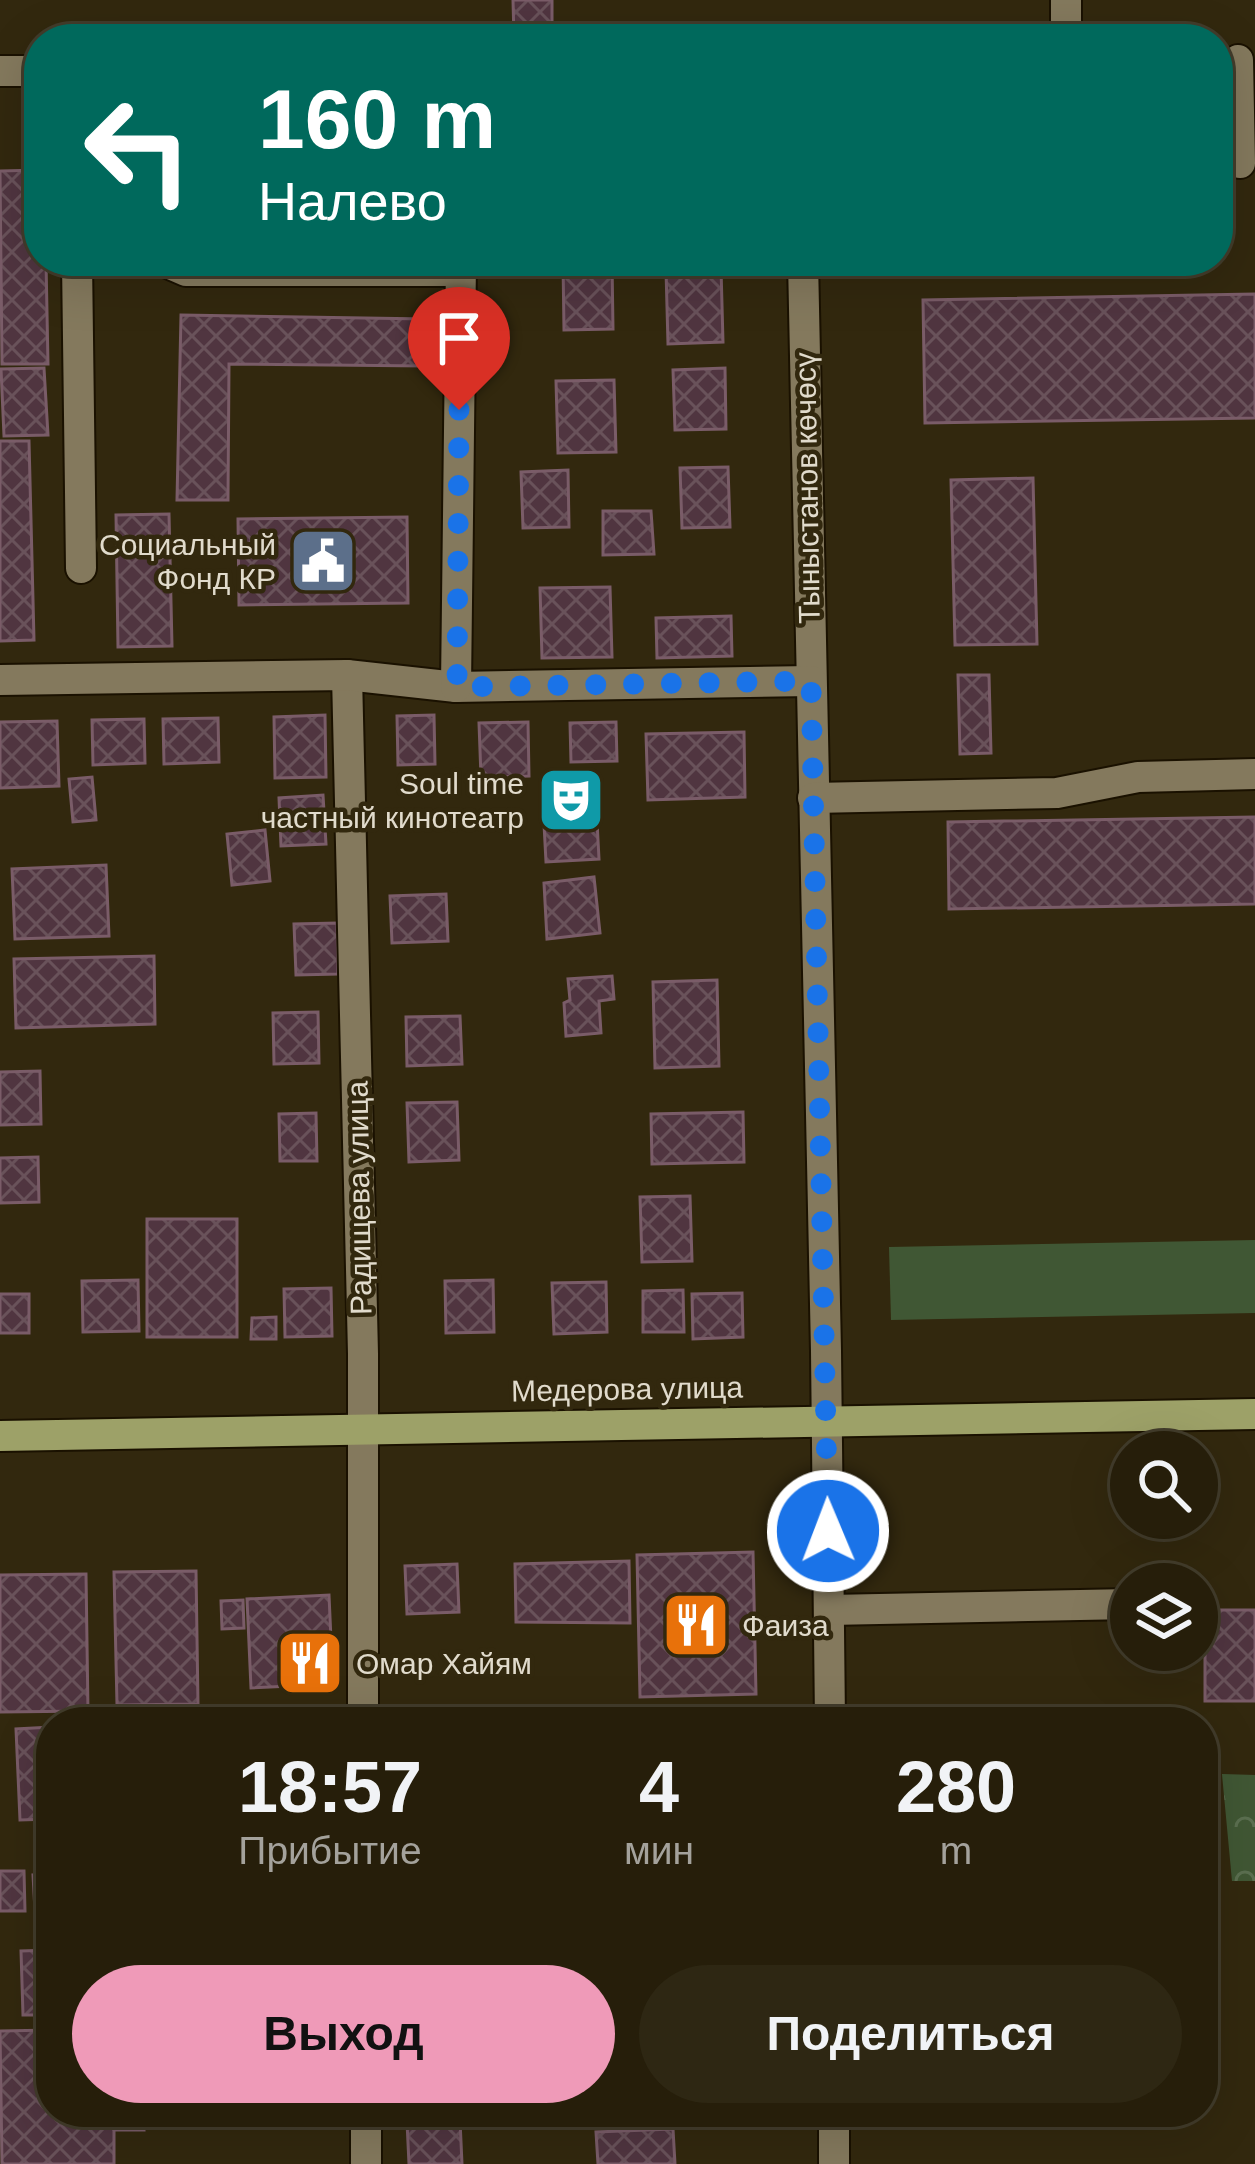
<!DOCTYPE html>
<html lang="ru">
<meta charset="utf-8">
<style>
:root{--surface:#261e0a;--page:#2e2713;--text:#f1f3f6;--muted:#a4a29c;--line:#423c2b;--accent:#ef9ab8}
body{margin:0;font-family:Helvetica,sans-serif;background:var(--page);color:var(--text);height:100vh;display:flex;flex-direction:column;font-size:45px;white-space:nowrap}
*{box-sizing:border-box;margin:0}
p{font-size:39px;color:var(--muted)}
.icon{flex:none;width:66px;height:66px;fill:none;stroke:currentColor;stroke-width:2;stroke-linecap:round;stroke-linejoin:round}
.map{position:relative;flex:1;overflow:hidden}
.panel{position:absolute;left:36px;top:1707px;width:1182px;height:420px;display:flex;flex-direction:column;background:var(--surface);border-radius:48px;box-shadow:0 12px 48px #0002,0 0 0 3px var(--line)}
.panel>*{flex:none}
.hud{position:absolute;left:24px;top:24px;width:1209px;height:252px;border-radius:48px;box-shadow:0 12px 48px #0002,0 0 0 3px var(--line);background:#00695c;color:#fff;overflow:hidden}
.controls{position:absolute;left:1110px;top:1431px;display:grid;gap:24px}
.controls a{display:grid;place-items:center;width:108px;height:108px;border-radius:50%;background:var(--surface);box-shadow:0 12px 48px #0002,0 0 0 3px var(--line);font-size:60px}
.pin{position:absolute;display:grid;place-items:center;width:102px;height:102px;color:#fff;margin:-123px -51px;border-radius:50% 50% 50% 0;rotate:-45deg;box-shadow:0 0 12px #0007}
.pin .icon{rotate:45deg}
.me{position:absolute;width:132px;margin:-66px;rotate:359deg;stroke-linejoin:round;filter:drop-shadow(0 0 9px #0008)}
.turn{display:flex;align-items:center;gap:42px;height:252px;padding:0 36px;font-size:54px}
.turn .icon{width:156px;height:156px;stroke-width:2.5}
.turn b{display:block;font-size:84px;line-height:102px}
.eta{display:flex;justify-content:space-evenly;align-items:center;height:204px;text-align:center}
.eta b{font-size:72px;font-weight:600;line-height:84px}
.button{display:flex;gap:24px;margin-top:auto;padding:24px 36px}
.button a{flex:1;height:138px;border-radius:72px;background:var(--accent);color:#111;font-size:48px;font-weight:600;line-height:138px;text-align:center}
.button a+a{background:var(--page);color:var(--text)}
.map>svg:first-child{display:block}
.green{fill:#405734}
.forest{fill:url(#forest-crowns)}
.building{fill:url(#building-cross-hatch);stroke:#7a5c68;stroke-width:3}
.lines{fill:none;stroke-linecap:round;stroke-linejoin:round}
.minor-casing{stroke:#1a1100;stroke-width:34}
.major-casing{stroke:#1a1100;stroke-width:34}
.minor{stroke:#84795d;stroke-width:30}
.major{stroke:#9da168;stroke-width:30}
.route{stroke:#1a73e8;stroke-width:21;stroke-dasharray:0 37.8}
.labels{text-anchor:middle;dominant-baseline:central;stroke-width:9;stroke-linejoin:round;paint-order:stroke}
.street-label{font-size:30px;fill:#e1dbcc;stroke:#32280e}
.poi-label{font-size:30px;fill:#e1dbcc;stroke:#32280e;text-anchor:end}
</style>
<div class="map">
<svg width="1255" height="2164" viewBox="0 0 1255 2164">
<defs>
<pattern id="forest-crowns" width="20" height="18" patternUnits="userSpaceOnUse" patternTransform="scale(3)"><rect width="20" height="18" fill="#405734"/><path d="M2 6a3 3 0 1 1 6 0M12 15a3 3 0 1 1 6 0" fill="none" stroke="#5b6f50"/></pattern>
<pattern id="building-cross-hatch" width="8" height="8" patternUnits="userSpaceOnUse" patternTransform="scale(3)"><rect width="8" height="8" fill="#503540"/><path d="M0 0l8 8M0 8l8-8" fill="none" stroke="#69525a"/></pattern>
</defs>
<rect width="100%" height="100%" fill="#32280e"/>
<polygon class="green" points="1255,1240 1255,1313 891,1320 889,1247"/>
<polygon class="forest" points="1222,1774 1255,1775 1255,1881 1232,1881"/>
<g class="building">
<polygon points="513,0 552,0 552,39 514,39"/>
<polygon points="39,170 39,261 46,261 48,364 2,364 0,171"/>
<polygon points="612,261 613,329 564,330 563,262"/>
<polygon points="942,261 1012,261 1012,270 942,271"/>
<polygon points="721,268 723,342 668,344 666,270"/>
<polygon points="1255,294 1255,418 925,423 923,300"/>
<polygon points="181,315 426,319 425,366 229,364 228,500 177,500"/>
<polygon points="44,368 48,435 4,436 1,369"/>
<polygon points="725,368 726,429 675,430 673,370"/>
<polygon points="614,380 616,452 558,453 556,381"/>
<polygon points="0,441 29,441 34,640 0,641"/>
<polygon points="728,467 730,527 682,528 680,468"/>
<polygon points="568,470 569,527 523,528 521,472"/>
<polygon points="1033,478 1037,644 955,645 951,480"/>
<polygon points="603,511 651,511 654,554 603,555"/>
<polygon points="169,514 172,646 118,647 116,515"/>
<polygon points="407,517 408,603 239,605 238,519"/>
<polygon points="610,587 612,657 542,658 540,588"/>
<polygon points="731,616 732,656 657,658 656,618"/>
<polygon points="958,675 989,675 991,753 960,754"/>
<polygon points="325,715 326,777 275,778 274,717"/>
<polygon points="434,715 435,764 398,765 397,716"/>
<polygon points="218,718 219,762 164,764 163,719"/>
<polygon points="144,719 145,763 93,765 92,720"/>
<polygon points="57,721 59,786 0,788 0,722"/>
<polygon points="528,722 529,776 481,777 479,723"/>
<polygon points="616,722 617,761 571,762 570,723"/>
<polygon points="744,732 745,797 648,800 646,734"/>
<polygon points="92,777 96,820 73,822 69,779"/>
<polygon points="595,783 599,859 546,862 542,786"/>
<polygon points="323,795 326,844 281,846 279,798"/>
<polygon points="1255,817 1255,904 949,909 948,822"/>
<polygon points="265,830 270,881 232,885 227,834"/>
<polygon points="106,865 109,936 15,939 12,869"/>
<polygon points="594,877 600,933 547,939 544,883"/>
<polygon points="446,894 448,941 392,943 390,896"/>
<polygon points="337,923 338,974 296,975 294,924"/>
<polygon points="154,956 155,1024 16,1028 14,959"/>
<polygon points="612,976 614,999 599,1001 601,1033 566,1036 564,1003 570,1000 568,979"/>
<polygon points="717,980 719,1066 655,1068 653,982"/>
<polygon points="318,1012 319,1063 274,1064 273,1013"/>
<polygon points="460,1016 462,1064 407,1066 406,1017"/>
<polygon points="40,1071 41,1124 0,1125 0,1072"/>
<polygon points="457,1102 459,1160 409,1162 407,1103"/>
<polygon points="743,1112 744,1162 652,1164 651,1114"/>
<polygon points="316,1113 317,1161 280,1161 279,1114"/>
<polygon points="38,1157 39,1202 0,1203 0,1158"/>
<polygon points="690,1196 692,1261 642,1262 640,1197"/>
<rect x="147" y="1219" width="90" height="118"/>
<polygon points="138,1280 139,1331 83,1332 82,1281"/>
<polygon points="493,1280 494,1332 446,1333 445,1281"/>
<polygon points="606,1282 607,1332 554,1334 552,1283"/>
<polygon points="331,1288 332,1336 285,1337 284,1289"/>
<polygon points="683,1290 684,1332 643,1332 643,1291"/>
<polygon points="742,1293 743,1337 693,1339 692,1294"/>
<rect x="0" y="1294" width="29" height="39"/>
<polygon points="276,1317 276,1339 251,1339 252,1318"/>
<polygon points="753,1552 756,1694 640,1697 637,1555"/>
<polygon points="629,1561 630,1623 516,1622 515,1564"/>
<polygon points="457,1564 459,1612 407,1614 405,1566"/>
<polygon points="196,1571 198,1704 117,1705 114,1572"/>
<polygon points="86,1574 88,1711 0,1712 0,1575"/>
<polygon points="329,1595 333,1684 251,1688 247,1599"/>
<polygon points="243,1600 244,1628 222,1629 221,1601"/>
<rect x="1205" y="1610" width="50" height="91"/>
<polygon points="51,1727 51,1819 20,1820 16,1729"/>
<polygon points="0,1871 24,1871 25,1911 0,1911"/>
<polygon points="51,1874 51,1911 35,1911 33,1875"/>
<polygon points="51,1950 51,2015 23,2015 21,1951"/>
<polygon points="51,2030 51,2112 143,2112 144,2130 114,2130 114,2164 2,2164 0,2031"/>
<polygon points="163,2112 205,2112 205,2121 163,2123"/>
<polygon points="524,2112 582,2112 582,2118 525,2121"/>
<polygon points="460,2120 462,2164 409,2164 407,2122"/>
<polygon points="673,2129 675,2164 598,2164 596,2132"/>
</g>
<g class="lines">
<g class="minor-casing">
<g id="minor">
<polyline points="1066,39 1066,0"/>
<polyline points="1238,60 1240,163"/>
<polyline points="0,71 39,71"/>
<polyline points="77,261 81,568"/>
<polyline points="163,261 186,271 461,271"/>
<polyline points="803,261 826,1351 830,1722"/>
<polyline points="347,675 363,1354 363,1722"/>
<polyline points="0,680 347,675 456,687 811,681"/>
<polyline points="456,687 461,261"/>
<polyline points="813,798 1057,793 1138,777 1255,774"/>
<polyline points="829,1610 1131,1604"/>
<polyline points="366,2112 366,2164"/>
<polyline points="834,2112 834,2164"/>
</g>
</g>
<g class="major-casing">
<polyline id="major" points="0,1436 1255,1414"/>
</g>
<use href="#minor" class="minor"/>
<use href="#major" class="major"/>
</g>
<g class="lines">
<polyline class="route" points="459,410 457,687 811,681 828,1531"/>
</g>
<defs>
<g id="civic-square" transform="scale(3.45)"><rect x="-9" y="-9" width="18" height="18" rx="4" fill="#5c6f8a" stroke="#32280e"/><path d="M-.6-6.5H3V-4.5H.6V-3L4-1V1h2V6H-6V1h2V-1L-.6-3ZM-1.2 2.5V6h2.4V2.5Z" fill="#fff"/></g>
<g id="theatre-square" transform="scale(3.45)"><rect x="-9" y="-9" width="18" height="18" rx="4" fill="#0f9aa8" stroke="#32280e"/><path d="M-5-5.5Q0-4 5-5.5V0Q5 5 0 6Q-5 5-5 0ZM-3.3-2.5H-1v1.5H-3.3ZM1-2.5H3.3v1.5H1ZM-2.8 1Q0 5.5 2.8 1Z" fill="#fff"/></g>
<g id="restaurant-square" transform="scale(3.45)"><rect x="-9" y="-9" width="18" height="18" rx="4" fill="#e8710a" stroke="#32280e"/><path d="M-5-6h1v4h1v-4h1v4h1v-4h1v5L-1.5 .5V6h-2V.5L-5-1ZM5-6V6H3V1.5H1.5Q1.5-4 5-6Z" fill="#fff"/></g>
</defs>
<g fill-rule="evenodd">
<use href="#civic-square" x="323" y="561"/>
<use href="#theatre-square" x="571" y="800"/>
<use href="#restaurant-square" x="696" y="1625"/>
<use href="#restaurant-square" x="310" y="1663"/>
</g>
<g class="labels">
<g class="street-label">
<text transform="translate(807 488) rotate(-91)">Тыныстанов көчөсү</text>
<text transform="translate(359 1198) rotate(-91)">Радищева улица</text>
<text transform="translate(627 1389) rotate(-1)">Медерова улица</text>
</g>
<g class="poi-label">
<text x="276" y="544">Социальный<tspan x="276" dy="34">Фонд КР</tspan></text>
<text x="524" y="783">Soul time<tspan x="524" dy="34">частный кинотеатр</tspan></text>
<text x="742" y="1625" text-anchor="start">Фаиза</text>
<text x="356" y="1663" text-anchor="start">Омар Хайям</text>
</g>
</g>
</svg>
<div class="controls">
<a><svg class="icon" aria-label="search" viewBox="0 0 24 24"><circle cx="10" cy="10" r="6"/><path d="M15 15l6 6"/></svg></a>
<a><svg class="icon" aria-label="layers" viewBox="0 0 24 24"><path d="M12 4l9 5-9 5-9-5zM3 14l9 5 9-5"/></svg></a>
</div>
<div class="pin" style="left:459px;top:410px;background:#d93025"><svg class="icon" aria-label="arrive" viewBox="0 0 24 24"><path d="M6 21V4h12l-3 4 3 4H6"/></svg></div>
<svg class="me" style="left:828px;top:1531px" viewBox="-20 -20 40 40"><circle r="17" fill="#1a73e8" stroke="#fff" stroke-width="3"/><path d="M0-11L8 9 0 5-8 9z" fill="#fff"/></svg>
<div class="hud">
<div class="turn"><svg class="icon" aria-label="left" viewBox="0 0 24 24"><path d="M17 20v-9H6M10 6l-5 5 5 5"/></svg><div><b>160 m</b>Налево</div></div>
</div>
<section class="panel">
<div class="eta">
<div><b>18:57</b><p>Прибытие</p></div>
<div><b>4</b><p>мин</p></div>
<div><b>280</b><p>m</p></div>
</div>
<div class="button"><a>Выход</a><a>Поделиться</a></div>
</section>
</div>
